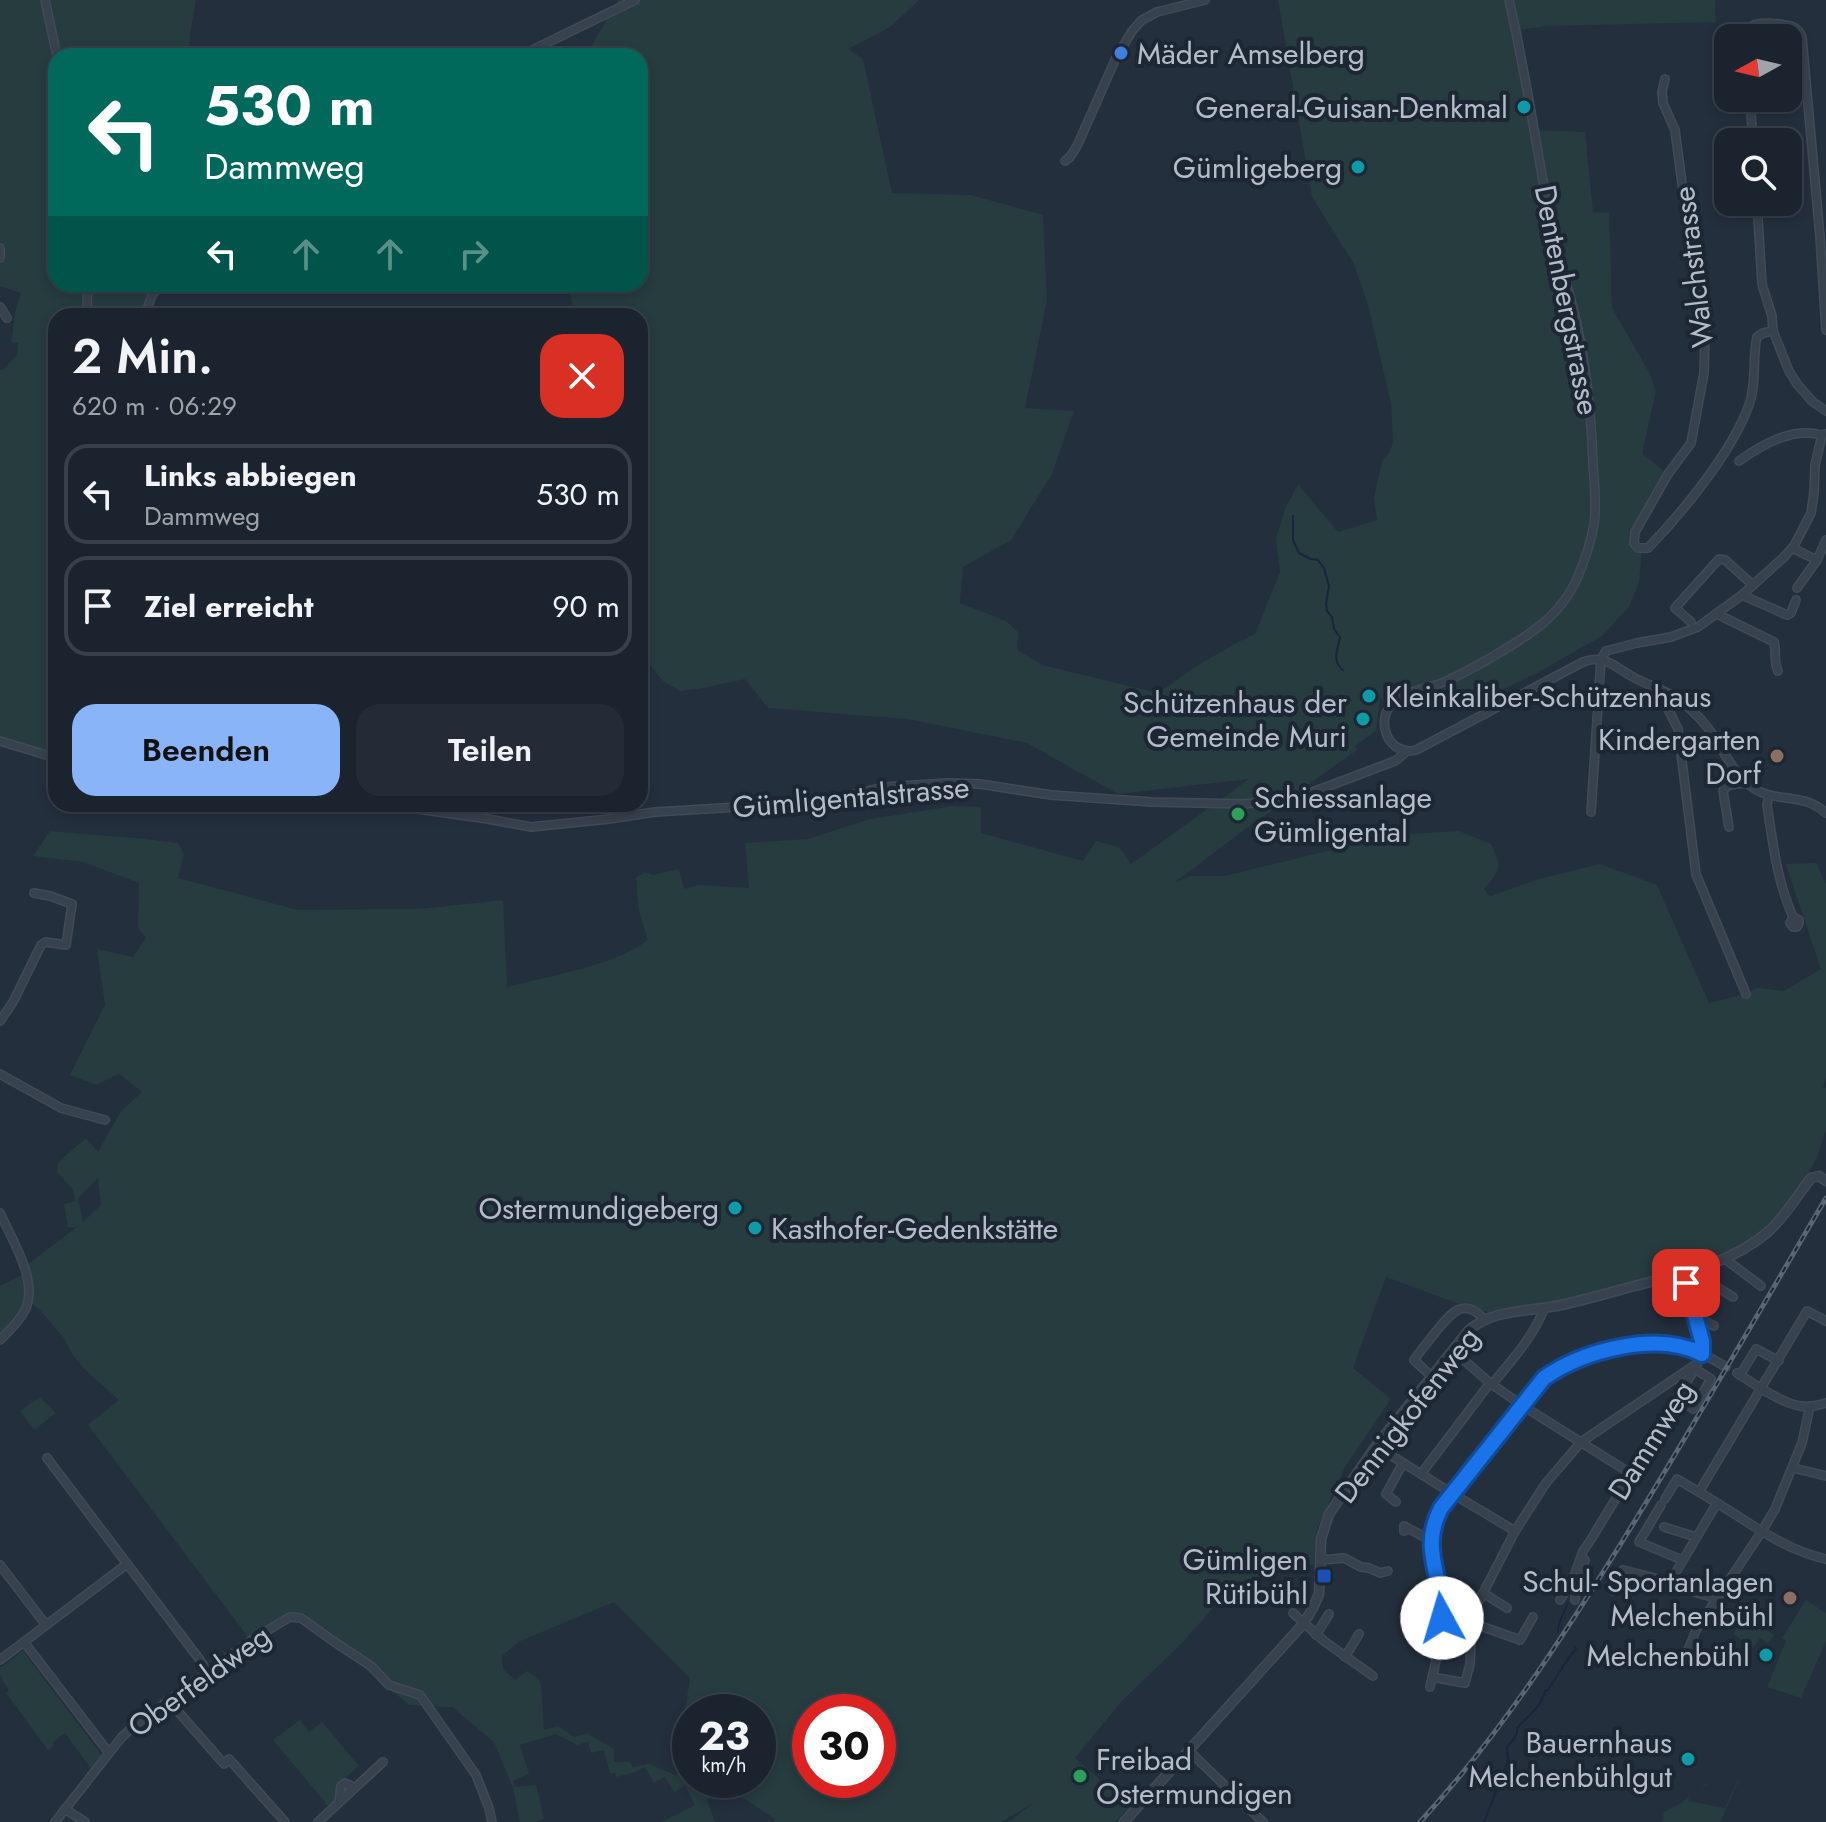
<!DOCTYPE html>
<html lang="de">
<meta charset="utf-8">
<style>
:root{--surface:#1b232e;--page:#242b36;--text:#f1f3f6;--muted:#a0a4aa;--line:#39404a;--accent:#8ab4f8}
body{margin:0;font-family:Jost,sans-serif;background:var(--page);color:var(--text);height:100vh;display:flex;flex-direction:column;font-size:30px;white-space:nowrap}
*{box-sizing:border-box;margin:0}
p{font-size:26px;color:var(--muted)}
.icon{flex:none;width:44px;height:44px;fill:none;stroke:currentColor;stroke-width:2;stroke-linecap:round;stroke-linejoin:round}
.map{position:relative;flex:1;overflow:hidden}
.sheet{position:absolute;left:48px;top:308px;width:600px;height:504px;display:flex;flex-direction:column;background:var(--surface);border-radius:24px;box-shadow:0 4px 12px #0003,0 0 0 2px var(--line)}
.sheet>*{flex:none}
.guide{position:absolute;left:48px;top:48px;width:600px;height:244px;border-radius:24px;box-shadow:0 4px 12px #0003,0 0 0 2px var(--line);background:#00695c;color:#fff;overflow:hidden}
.needle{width:52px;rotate:262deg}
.fabs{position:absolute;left:1714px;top:24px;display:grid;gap:16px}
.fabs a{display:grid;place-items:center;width:88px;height:88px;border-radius:16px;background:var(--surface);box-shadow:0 4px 12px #0003,0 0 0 2px var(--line);font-size:40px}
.speed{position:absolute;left:672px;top:1694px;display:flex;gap:16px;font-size:40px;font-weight:700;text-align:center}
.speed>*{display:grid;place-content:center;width:104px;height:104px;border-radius:50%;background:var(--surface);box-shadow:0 4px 12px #0003,0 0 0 2px var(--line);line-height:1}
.speed small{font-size:20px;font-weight:400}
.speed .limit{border:12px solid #d22;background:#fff;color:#111}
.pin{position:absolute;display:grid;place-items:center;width:68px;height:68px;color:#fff;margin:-34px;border-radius:16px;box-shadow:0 4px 12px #0006}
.me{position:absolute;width:88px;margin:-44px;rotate:354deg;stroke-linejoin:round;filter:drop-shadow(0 0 6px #0008)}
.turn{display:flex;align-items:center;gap:28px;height:168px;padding:0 24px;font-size:36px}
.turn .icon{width:104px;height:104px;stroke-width:2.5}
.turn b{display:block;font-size:56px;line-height:68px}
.lanes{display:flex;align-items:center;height:76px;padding:0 24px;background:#0003;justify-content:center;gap:40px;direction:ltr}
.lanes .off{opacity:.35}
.round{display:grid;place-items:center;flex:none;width:84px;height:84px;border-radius:24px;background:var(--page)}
.summary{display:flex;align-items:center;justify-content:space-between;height:136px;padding:0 24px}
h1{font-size:48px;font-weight:600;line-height:60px}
.primary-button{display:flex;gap:16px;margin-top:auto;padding:16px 24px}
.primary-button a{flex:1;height:92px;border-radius:24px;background:var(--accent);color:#111;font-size:32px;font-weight:600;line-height:92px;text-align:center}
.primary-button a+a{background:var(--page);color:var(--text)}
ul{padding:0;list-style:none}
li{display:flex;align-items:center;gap:24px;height:100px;margin:0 16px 12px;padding:0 8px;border:4px solid var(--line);border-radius:24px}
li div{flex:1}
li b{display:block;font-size:30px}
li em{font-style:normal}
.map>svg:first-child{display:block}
.green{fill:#263c3f;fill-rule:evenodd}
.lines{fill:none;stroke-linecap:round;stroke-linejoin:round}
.stream{stroke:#17263c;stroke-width:2}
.minor-casing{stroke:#414a57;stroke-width:10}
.tertiary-casing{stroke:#414a57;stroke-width:11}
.minor{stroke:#38414e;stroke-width:7}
.tertiary{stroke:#38414e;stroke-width:8}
.rail-casing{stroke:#5a6575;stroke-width:5}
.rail{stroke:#1d2633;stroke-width:2;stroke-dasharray:6;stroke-linecap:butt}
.route-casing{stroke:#114b97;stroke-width:20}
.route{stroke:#1a73e8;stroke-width:14}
.shop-dot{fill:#3f7fe0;stroke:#1d2633;stroke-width:3}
.culture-dot{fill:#0f9aa8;stroke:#1d2633;stroke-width:3}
.education-dot{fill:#8d6e63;stroke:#1d2633;stroke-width:3}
.leisure-dot{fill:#2e9e5b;stroke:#1d2633;stroke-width:3}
.transit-dot{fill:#1a4fb4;stroke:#1d2633;stroke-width:3}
.labels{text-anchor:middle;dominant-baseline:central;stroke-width:8;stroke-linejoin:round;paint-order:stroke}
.poi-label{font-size:30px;fill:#b4bcc9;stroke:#1d2633;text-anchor:end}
.street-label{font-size:30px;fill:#b4bcc9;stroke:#1d2633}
</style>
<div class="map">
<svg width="1826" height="1822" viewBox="0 0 1826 1822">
<rect width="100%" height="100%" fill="#242f3e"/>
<g class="green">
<polygon points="0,0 196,0 190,34 189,56 56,56 56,284 152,284 149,316 56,316 56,754 0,739 0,370 3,370 17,355 18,343 11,342 16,308 21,293 0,286"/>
<path d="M618,0h301l-29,27 -42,22 15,10 29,134 79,2 72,20 4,85 -22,108 49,3 -22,63 -41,66 -48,27 -3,36 46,18 12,11 -1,18 25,15 111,27c14,-2 27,-15 39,-23 21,-13 41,-25 63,-35l25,-62 -4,-34 10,-31 12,-23 40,48 39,-12 -3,-22 8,-37 8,-9 3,-11 -2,-38 -23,-98 -14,-41 -42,-67 -34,-197h437l1,22 -170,4 -34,5 18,99 55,2 8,80 16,1 3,95 37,64 7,19 -14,63 26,20 -35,66 9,10 -3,32 -10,25 -27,29 -65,37 -37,18 -44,10 -58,7 -15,-6 -3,-5 -4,34 -21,15 2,4 -113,80 -70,53 16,-7h36l101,-25 81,-17 51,-3 32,13c11,22 10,26 -7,45l6,7 49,-17 61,-15 57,21 52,118 37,-9 11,-6 27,3 37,-22 -35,-105 30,-1 10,21v194l-3,9 3,1v42l-9,27 -11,20 -32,45 -57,40 -73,22 -145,31 -40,-11 -73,-27 -33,91 38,31 -46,68 -28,62 -3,36h-19l-54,19 -17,11 -41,47 -62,60 -46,56 55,48 -15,16h-106l26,-20 -34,20h-227l1,-3 -50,-33 -18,14 8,22h-53l33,-17 -10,-19 -11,6 -9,-15 -11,6 -9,-16 -12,6 -17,4 -1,-4 -5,1 -6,-24 -13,3 -3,-11 -11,3 -21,-11 -36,11 9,29 -16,7 1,6 22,-2 8,34 -9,3h-15l-7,-34 -19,-46 -42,-35 -43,-2 -64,-53 -48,-35 -46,24 -163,-216 31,-25 -34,-30 -13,-16 -9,-17 -24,-28 -11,-8v-4l-28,41v-52l22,-11 7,17 -5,-25 53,-40h-9l-4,-23 11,-3 -2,-11 -16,-18 1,-10 28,-24 12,14 23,-41 21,-19 -23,-18 -23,11 -26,-10 35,-70 -8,-56 36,8 13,-19 -8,-11 1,-44 -56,-21 -50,-6 17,-25 96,8 32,4 6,11 -6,24 120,32 122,-1 83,-9 4,87c42,-11 106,-21 141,-47l-9,-29 -3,-33 9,-6 8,3 26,-6 5,20 15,-4 50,3 -4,-45 63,-4 62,-20 83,-13 28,1v26l102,28 13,-20 23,6 12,17 118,-85 -131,15 -91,-51 -120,-24 -139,-11 -23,-29 -42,9 -23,3 -17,-10 -23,-28v-35l6,-24 -6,-27v-251h-65l-7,-32h72v-228h-54zM98,1178l3,27 -18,17 -5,-24zM614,1602l76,76 -11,73 -2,25 -28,-12 -16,3 -3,-5h-16v-13l-27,-16 -13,4 -16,-11 -14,4c-1,-11 -1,-43 -5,-50 -3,-4 -8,-6 -12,-9l-12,9 -12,-11 -1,-13 16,-14zM690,1712h68v68h-68zM810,1712h68v68h-68z"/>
<polygon points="40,1397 56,1413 34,1430 20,1411"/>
<polygon points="1806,1600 1826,1613 1826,1641 1801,1698 1767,1687 1786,1641 1782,1638"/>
<polygon points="1745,1616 1774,1635 1768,1643 1760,1638 1753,1648 1733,1634"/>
<polygon points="23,1651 103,1757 92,1770 65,1733 53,1742 53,1746 48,1750 6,1693 9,1690 2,1680 3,1679 0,1675 0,1668"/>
<polygon points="300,1720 309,1732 322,1722 359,1766 338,1784 337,1798 330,1808 273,1740"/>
<path d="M1715,1782h23l-18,40h-58l2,-10 17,-9 23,-18zM1713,1782h24l-12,26 -37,-7 1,-4 11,-9z"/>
</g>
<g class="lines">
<g class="stream">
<path d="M1293,516v24l6,13 12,6 7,1 6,8 5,18 -3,17 1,8 5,6 2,12 6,8c-2,12 -9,24 3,33"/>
<polyline points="1558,1632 1558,1627 1567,1604"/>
<path d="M1484,1822l24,-61 -1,-14c2,-3 6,-6 8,-10 6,-11 -3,-4 6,-13 10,-10 21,-19 24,-33l3,-1c9,-13 18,-30 28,-41l-2,-3"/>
</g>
<g class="minor-casing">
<g id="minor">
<polyline points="45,0 57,56"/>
<path d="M1509,0c19,81 29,163 46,244 4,22 13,42 18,64 13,51 18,102 20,155 1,20 4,41 1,61 -3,17 -9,36 -16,52 -16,40 -50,60 -86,81 -16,9 -31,18 -48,25 -15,6 -38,9 -50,20 -21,18 -5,55 22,48l167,-88c21,-8 32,5 50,15 14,8 31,12 44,22 11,7 23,19 31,29 14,19 25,46 44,59 23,17 49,4 74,26"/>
<path d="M1747,38c1,-5 1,-9 5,-12 7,-5 34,-2 41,1 7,3 6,5 9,10l18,200 6,93"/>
<polyline points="520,56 635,0"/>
<path d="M1665,79l-3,13 1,11 12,27 8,61 12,55 6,44 4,45 -1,38 -13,70 -23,31 -33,58 -1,11 4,5h10c34,-35 84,-96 101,-143 8,-22 3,-46 8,-68l6,-4 10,-2"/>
<polyline points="1750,98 1753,142"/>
<polyline points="1065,161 1070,157 1077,146 1116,58 1132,31 1142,20 1157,12 1205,0"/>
<polyline points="1757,202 1762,284 1772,316 1773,331 1789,371 1797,384 1813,402 1826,411"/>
<polyline points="0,248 0,258"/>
<polyline points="0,307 7,318"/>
<polyline points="88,316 87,298 90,284"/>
<polyline points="145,316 152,295 160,284"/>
<path d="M1739,461c24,-17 53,-34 83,-26l3,-1"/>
<polyline points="1792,548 1817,560 1797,588"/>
<polyline points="1817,560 1826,540"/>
<polyline points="1742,595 1787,615 1791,613 1796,600"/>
<path d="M1717,614l57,28c3,10 -1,20 4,29"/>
<polyline points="1691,622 1675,608 1719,559 1725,560 1753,585"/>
<polyline points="1601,659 1606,651 1637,643 1671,637 1698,627 1742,595 1783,558 1794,546 1811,513 1814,493 1815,465 1822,435"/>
<polyline points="1669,694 1665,703 1678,729 1696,874 1746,994"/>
<polyline points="0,741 56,758"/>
<path d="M1769,795l-2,10c6,39 10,76 26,112l-3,6 3,4h4l2,-4v-3l-6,-3"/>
<polyline points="382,804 488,819 531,827 609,819 655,812 789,804 834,799 884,787 948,783 980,784 1051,795 1152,802 1244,804 1279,801 1302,796 1395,761 1406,752"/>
<polyline points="1591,812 1601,659"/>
<path d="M1729,827l-6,-36c4,-8 15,-7 24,-8"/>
<polyline points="0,1021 13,1002 41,945 46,942 66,945 72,904 50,896 34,893"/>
<polyline points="0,1074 61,1108 105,1120"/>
<path d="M0,1213c12,27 39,68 25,97 -6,12 -16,21 -25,30"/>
<polyline points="1725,1259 1761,1286"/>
<polyline points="1691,1271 1733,1297"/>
<polyline points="1682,1273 1702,1341 1702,1356"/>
<polyline points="1695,1316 1714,1326"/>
<polyline points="1458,1355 1490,1383 1523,1406 1630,1473"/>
<path d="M1737,1373c17,11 44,30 63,33 9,2 18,-1 26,-3"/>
<polyline points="1740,1375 1756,1349 1779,1361"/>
<path d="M1431,1376l-17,-16c6,-9 13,-17 20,-26 15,-18 28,-39 50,-15"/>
<path d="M1493,1383c19,-23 40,-46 51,-74"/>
<polyline points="1677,1398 1693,1409 1711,1379 1695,1369"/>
<polyline points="1376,1446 1453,1494 1515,1531"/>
<polyline points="47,1458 203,1664"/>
<polyline points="1793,1468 1826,1476"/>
<polyline points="1421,1474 1490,1383"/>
<polyline points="1665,1499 1677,1479 1699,1492"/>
<polyline points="1396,1502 1386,1494 1403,1463"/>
<path d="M1717,1503c36,22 68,47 109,56"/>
<polyline points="1661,1505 1639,1542 1682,1560"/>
<polyline points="1664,1527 1696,1537"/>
<polyline points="1404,1531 1404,1526 1430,1540"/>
<polyline points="1320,1560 1344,1558 1361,1567 1369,1568 1380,1573 1388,1571"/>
<polyline points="0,1565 46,1625"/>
<polyline points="1670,1582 1717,1503 1699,1492 1807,1311 1826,1321"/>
<polyline points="1613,1591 1623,1570 1670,1582 1675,1586 1718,1599"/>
<polyline points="1483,1593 1507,1608"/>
<polyline points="1560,1600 1575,1574 1583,1551 1590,1541 1696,1367"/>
<polyline points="1575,1600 1576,1587 1585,1560"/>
<polyline points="1293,1613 1324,1641 1373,1676"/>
<polyline points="1472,1623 1520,1640 1533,1617"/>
<polyline points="1316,1635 1329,1614"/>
<polyline points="24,1642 109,1753"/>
<polyline points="1345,1657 1359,1634"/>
<polyline points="0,1660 127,1564"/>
<polyline points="1686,1663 1685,1658 1696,1630 1762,1531 1775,1509 1802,1443 1810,1406"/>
<polyline points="1432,1677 1465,1683 1470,1664 1472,1623 1475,1609 1515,1531 1546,1483 1581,1442 1698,1363"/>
<path d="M1430,1687c6,-26 13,-54 12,-81 -2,-41 -23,-57 -1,-98l103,-130c30,-20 89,-40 125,-35 20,3 39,13 57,24"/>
<polyline points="168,1700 224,1764 229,1759 285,1822"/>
<polyline points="1188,1750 1263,1822"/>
<polyline points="339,1802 341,1786 345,1783 351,1786 350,1792"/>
<polyline points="65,1809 85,1822"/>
<polyline points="55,1822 121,1738 136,1724 253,1639 290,1617 301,1618 333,1641 371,1666 389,1685 420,1695 476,1775 489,1808 492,1822"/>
<polyline points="318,1822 383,1762"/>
</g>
</g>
<g class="tertiary-casing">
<path id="tertiary" d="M1124,1822l180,-199 9,-15 6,-14 2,-55 8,-25 47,-68 93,-116c25,-21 57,-18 87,-24 26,-5 52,-13 78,-20 47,-12 97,-22 135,-55 17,-16 28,-35 42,-53l8,-2 7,5"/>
</g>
<use href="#minor" class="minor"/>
<use href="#tertiary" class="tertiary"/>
<g class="rail-casing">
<path id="rail" d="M1420,1822c80,-87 143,-185 205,-285 69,-112 134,-225 201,-339"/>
</g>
<use href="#rail" class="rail"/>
</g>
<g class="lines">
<g class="route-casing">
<path id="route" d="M1442,1618c1,-43 -23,-68 -1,-110l103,-130c40,-28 113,-47 158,-24v-13l-16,-58"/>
</g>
<use href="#route" class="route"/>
</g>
<circle class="shop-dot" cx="1121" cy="53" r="8"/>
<g class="culture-dot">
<circle cx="1524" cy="107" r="8"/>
<circle cx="1358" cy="167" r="8"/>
<circle cx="1369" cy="696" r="8"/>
<circle cx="1363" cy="719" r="8"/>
<circle cx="735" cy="1208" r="8"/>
<circle cx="755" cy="1228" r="8"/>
<circle cx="1766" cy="1655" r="8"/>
<circle cx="1688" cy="1759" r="8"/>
</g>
<g class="education-dot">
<circle cx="1777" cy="756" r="8"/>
<circle cx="1790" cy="1598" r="8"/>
</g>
<g class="leisure-dot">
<circle cx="1238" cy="814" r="8"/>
<circle cx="1080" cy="1776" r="8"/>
</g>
<rect class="transit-dot" x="1316" y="1568" width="16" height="16" rx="4"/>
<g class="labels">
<g class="poi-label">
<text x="1137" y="53" text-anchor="start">Mäder Amselberg</text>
<text x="1508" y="107">General-Guisan-Denkmal</text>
<text x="1342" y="167">Gümligeberg</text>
<text x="1385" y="696" text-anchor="start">Kleinkaliber-Schützenhaus</text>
<text x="1347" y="702">Schützenhaus der<tspan x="1347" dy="34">Gemeinde Muri</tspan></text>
<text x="1761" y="739">Kindergarten<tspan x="1761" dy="34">Dorf</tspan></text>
<text x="1254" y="797" text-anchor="start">Schiessanlage<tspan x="1254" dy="34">Gümligental</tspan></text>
<text x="719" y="1208">Ostermundigeberg</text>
<text x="771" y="1228" text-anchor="start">Kasthofer-Gedenkstätte</text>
<text x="1308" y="1559">Gümligen<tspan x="1308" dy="34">Rütibühl</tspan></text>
<text x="1774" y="1581">Schul- Sportanlagen<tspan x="1774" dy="34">Melchenbühl</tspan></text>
<text x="1750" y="1655">Melchenbühl</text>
<text x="1672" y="1742">Bauernhaus<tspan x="1672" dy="34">Melchenbühlgut</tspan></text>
<text x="1096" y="1759" text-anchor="start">Freibad<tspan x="1096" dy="34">Ostermundigen</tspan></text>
</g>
<g class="street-label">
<text transform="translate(1693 267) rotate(-97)">Walchstrasse</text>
<text transform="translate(1567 300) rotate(79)">Dentenbergstrasse</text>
<text transform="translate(851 797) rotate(-5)">Gümligentalstrasse</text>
<text transform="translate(1407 1415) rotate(-52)">Dennigkofenweg</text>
<text transform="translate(1651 1440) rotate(-58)">Dammweg</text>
<text transform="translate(199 1681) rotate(-36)">Oberfeldweg</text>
</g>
</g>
</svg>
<div class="fabs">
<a><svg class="needle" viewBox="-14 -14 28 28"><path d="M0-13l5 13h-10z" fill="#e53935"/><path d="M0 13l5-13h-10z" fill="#a0a4aa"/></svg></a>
<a><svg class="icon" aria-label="search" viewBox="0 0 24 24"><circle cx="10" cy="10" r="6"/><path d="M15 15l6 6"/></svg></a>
</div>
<div class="speed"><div>23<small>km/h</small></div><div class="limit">30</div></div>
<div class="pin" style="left:1686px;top:1283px;background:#d93025"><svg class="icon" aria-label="arrive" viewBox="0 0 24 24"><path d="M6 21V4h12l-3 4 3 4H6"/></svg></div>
<svg class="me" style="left:1442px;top:1618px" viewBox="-20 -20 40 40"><circle r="19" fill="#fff"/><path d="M0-13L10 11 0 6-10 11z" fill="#1a73e8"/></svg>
<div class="guide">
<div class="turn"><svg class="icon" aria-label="left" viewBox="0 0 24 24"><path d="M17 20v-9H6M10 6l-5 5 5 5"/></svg><div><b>530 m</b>Dammweg</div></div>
<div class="lanes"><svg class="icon" aria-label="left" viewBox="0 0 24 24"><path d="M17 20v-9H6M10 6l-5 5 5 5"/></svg><svg class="icon off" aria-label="ahead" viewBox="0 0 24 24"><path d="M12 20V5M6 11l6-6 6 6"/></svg><svg class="icon off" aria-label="ahead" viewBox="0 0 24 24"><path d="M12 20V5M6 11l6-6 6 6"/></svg><svg class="icon off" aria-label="right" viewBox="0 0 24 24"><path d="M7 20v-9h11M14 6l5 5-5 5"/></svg></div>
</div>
<section class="sheet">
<div class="summary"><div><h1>2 Min.</h1><p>620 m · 06:29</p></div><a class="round" style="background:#d93025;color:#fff"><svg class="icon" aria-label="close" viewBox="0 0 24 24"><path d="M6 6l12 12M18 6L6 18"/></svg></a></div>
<ul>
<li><svg class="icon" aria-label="left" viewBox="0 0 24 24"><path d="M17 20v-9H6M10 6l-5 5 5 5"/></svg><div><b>Links abbiegen</b><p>Dammweg</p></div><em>530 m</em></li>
<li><svg class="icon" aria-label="arrive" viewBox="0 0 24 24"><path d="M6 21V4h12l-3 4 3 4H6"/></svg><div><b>Ziel erreicht</b></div><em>90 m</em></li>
</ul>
<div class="primary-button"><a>Beenden</a><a>Teilen</a></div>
</section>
</div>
